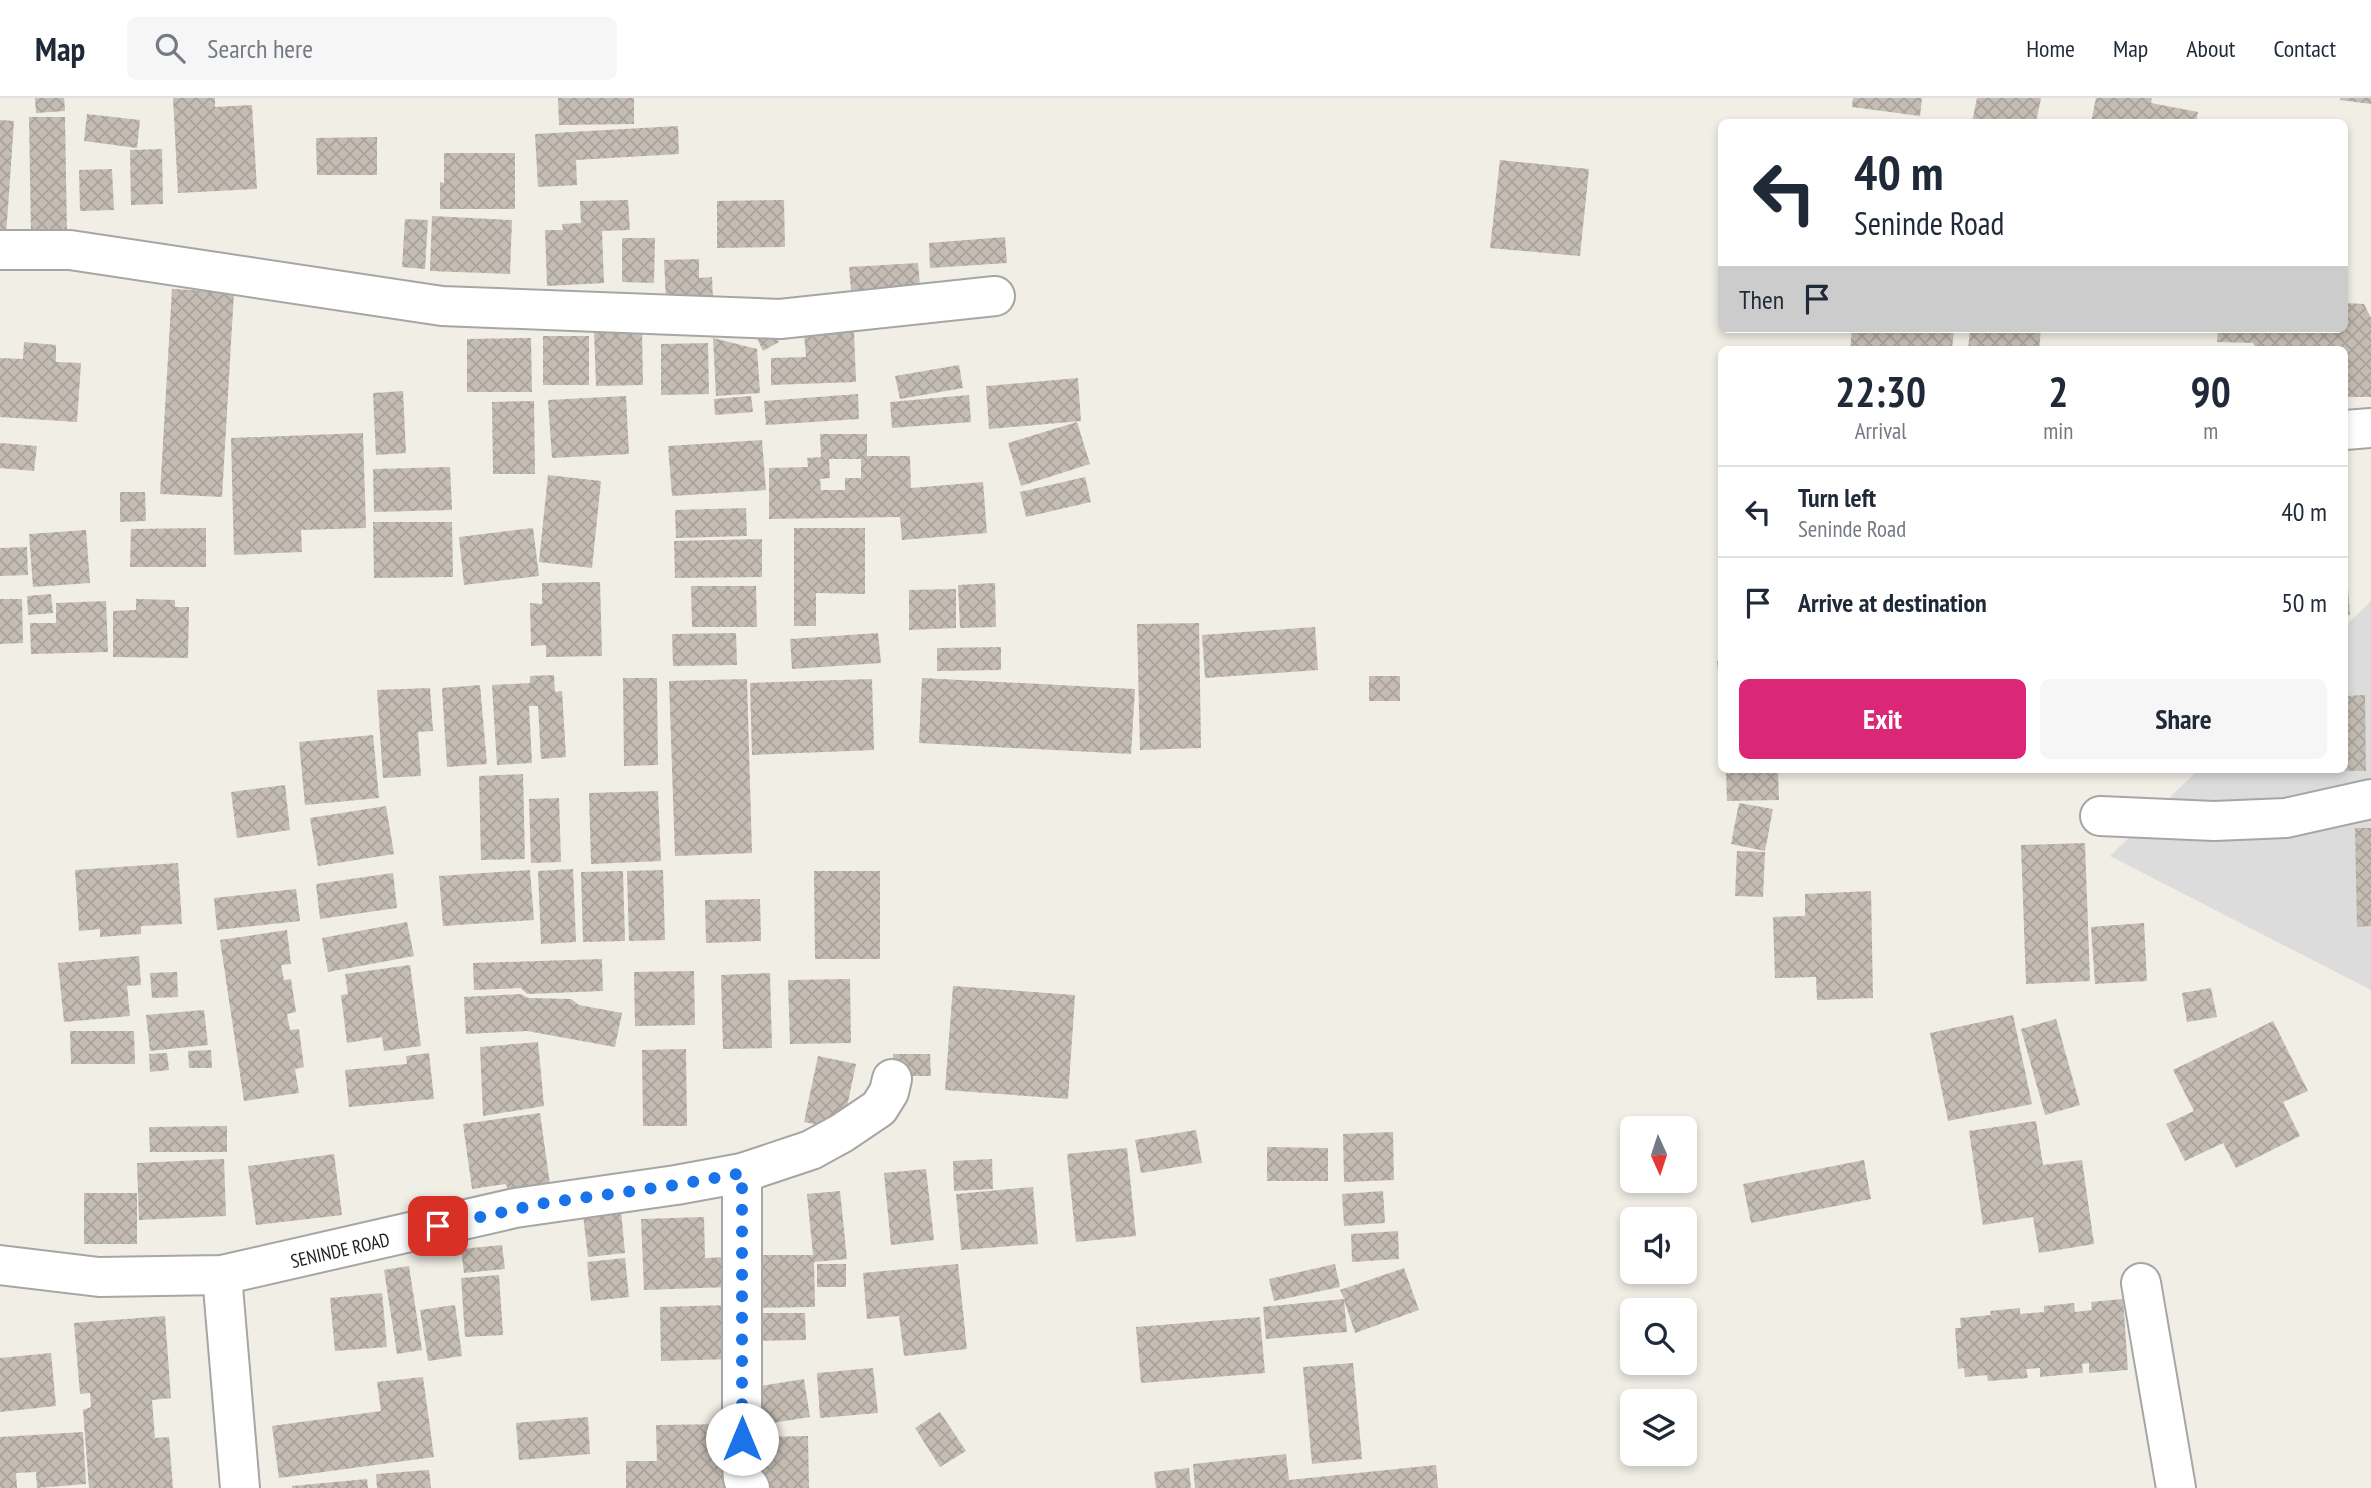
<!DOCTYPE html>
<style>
:root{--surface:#fff;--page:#f6f6f7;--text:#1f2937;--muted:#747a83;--line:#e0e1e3;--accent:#db2777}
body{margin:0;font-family:"PT Sans Narrow",sans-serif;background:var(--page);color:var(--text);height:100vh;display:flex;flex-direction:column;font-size:26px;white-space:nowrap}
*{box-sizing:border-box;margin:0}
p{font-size:23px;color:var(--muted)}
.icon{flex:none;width:38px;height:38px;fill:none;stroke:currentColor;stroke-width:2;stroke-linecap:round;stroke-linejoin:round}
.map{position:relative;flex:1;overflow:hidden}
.sheet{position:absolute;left:1718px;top:248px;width:630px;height:427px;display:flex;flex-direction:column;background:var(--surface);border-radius:10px;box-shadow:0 4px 10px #0003}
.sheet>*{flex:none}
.guide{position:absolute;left:1718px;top:21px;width:630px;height:214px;border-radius:10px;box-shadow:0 4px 10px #0003;background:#fff;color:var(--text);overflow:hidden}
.needle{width:46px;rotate:177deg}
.buttons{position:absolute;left:1620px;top:1018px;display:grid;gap:14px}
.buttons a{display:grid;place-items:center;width:77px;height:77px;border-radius:10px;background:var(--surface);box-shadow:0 4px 10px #0003;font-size:35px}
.pin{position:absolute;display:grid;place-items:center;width:60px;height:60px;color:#fff;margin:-30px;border-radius:14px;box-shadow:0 4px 10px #0006}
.me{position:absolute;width:77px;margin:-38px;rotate:0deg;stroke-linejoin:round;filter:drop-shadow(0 0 5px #0008)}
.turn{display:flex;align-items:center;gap:24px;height:147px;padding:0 21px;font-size:32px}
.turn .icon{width:91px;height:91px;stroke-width:2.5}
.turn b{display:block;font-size:49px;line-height:60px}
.then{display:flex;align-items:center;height:66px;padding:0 21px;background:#0003;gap:14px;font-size:26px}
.eta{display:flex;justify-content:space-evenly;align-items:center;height:119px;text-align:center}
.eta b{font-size:42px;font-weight:800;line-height:49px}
.button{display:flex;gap:14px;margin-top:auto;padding:14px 21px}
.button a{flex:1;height:80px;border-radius:10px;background:var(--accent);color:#fff;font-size:28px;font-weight:800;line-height:80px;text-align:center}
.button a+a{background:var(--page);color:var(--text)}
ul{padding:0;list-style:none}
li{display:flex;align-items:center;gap:21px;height:91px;padding:0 21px;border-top:2px solid var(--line)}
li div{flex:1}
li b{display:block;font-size:26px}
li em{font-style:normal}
header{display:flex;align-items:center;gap:42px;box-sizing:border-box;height:98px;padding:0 35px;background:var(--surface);border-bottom:2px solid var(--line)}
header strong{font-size:33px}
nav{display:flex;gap:38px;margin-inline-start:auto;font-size:24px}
.search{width:490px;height:63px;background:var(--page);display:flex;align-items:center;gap:18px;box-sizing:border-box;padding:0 24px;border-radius:10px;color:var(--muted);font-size:26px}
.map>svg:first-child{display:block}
.residential{fill:#dddcdc}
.building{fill:url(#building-cross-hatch);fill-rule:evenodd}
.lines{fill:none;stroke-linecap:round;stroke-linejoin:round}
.street-casing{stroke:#a6a6a6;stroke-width:42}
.street{stroke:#fff;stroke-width:38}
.route{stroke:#1a73e8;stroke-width:12;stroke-dasharray:0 21.6}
.labels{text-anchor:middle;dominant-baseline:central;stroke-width:7;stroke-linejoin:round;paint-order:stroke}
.street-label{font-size:19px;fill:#1f1f1f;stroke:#fff}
</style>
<header>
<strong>Map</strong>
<div class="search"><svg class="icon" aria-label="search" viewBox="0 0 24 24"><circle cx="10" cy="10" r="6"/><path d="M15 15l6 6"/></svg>Search here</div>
<nav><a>Home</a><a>Map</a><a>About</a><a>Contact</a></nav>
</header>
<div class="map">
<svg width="2371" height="1390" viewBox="0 0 2371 1390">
<defs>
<pattern id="building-cross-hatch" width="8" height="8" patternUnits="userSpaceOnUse" patternTransform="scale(1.75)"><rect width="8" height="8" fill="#c5bdb4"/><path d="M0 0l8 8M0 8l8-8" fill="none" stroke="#a9a29a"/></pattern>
</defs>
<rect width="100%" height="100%" fill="#f0eee5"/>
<polygon class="residential" points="2371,503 2371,892 2110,758 2198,672 2345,672 2345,528"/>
<g class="building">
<polygon points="35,0 64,0 65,13 36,15"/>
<polygon points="173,0 215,0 215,9 252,7 257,91 178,95"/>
<polygon points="558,0 634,0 634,26 559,27"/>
<polygon points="1853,0 1922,0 1920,18 1852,9"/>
<polygon points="1977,0 2041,0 2036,24 1972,24"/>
<polygon points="2096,0 2152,0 2151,5 2198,14 2196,24 2091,24"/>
<polygon points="2340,0 2371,0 2371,6 2340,2"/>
<polygon points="87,16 140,22 137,50 84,43"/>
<polygon points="29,19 65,19 67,136 31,137"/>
<polygon points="0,22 14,23 6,138 0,138"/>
<polygon points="678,28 679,56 576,62 577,87 538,89 535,36"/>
<polygon points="377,39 377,77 317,77 316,40"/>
<polygon points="162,51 163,106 131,107 130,52"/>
<polygon points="444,55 515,55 515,111 440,111 440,84 444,85"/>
<polygon points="1500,62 1589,71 1580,158 1490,150"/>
<polygon points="112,71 114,112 80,113 79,72"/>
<polygon points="628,102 630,132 602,133 604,185 547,188 545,132 563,132 562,126 581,125 580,103"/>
<polygon points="784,102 785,149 717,150 717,103"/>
<polygon points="432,118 512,122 510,176 430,173"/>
<polygon points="405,121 428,122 425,171 402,169"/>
<polygon points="1005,139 1007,165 930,170 929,145"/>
<polygon points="622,140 655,140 654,185 622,184"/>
<polygon points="699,161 699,180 712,179 713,202 666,203 664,162"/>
<polygon points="918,165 921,199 852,204 849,169"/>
<polygon points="172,191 234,194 222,399 160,396"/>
<polygon points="2345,205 2364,206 2371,220 2371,299 2345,299 2345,252 2256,252 2253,245 2217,244 2218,231 2345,231"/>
<polygon points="769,226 779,244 763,253 754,234"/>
<polygon points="642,231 643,287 596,288 594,233"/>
<polygon points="1852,231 1954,231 1952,252 1850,252"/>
<polygon points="1970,231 2041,231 2039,252 1968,252"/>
<polygon points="854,234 856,284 771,287 771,260 806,259 804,236"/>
<rect x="543" y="238" width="46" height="49"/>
<polygon points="531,240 532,294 467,294 467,241"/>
<polygon points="713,240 757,251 760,295 716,298"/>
<polygon points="24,244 56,247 56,264 81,265 77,324 0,319 0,260 23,261"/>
<polygon points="708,245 709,296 661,297 661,246"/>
<polygon points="959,267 963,290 900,301 895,278"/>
<polygon points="1078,280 1081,323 989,331 986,288"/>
<polygon points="403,293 406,355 376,357 373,295"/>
<polygon points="858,296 859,321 766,327 764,303"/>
<polygon points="969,297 971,324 892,330 890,304"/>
<polygon points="626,298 629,356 552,360 548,302"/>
<polygon points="751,298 753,314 715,317 714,301"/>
<polygon points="534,303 535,376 493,376 492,304"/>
<polygon points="1077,324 1090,366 1021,388 1008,345"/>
<polygon points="363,335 366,430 301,432 302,454 234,457 231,340"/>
<path d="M820,336h47v22h43l1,32 72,-6 4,51 -85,7 -2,-23 -131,2v-51l39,-1 -1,-9 14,-1zM829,361h32v19h-16v12h-24l-1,-11 10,-1z"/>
<polygon points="762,342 766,392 672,398 668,348"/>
<polygon points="0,345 37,348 34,373 0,370"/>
<polygon points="450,369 452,412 374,414 373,371"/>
<polygon points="548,377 601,383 592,470 539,464"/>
<polygon points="1085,379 1091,404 1026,419 1020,394"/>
<polygon points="120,394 145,394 146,423 120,424"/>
<polygon points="746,410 747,438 676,440 675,412"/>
<polygon points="373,424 452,424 453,479 374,480"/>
<polygon points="206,430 206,469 130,469 131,431"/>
<polygon points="533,430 539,478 464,487 459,439"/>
<polygon points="794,430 865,430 865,496 816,495 816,528 794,528"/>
<polygon points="86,432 90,485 33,489 29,436"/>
<polygon points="762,441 762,479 675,480 674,443"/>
<polygon points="27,449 28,477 0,478 0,450"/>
<polygon points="600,484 602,558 546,559 546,547 531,548 530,505 542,506 542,485"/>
<polygon points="995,485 996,529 960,530 958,487"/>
<polygon points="691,488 756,488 757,529 692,529"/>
<polygon points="2345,490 2348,490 2350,517 2345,517"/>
<polygon points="956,491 956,530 909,532 909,492"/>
<polygon points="51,496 53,515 28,517 27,498"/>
<polygon points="0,501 22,501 23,545 0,546"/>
<polygon points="136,501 175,502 175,509 189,509 188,560 113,559 113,513 136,512"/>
<polygon points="106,503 108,554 31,556 30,525 56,525 56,505"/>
<polygon points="1199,525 1201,650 1140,652 1137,526"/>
<polygon points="1315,529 1318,572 1205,580 1202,537"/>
<polygon points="736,535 737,567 673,568 672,536"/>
<polygon points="878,535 881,565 792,571 790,541"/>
<polygon points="1001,549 1001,572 937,573 937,550"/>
<polygon points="1722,562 1722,595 1720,595 1717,563"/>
<polygon points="554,577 555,594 562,593 566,659 541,661 538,608 529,608 532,665 497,667 492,587 530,585 530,578"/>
<rect x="1369" y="578" width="31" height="25"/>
<polygon points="623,580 657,580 658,667 624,668"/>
<polygon points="922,580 1135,591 1131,656 919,645"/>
<polygon points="747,581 752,755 675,758 669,583"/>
<polygon points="872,581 874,652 752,657 750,585"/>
<polygon points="480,587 487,666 447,669 442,590"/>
<polygon points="430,590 433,633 418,634 421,678 383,680 377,592"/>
<polygon points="2365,597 2366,673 2345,673 2345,598"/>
<polygon points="373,637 379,700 305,707 299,644"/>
<polygon points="1726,672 1778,672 1779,702 1727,703"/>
<polygon points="523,676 525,761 481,762 479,678"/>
<polygon points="285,687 290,732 237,740 231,694"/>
<polygon points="658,693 661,763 591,766 589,695"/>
<polygon points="559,700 561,764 531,765 529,701"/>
<polygon points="1739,705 1773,711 1765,753 1731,746"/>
<polygon points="386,708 394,756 318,768 310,720"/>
<polygon points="2355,730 2371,730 2371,828 2357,829"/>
<polygon points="2085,745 2090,883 2026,886 2021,747"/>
<polygon points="1737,753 1765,754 1763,799 1735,798"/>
<polygon points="178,765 182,826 141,828 141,836 100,839 100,831 79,833 75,772"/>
<polygon points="573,771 576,844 541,846 538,773"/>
<polygon points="530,772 534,822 443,828 439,778"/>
<polygon points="663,772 665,842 629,843 627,773"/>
<polygon points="623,773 625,843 583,844 581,774"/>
<polygon points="814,773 880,773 880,861 815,861"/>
<polygon points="393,775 397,810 320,821 316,786"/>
<polygon points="296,791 300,823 217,832 214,800"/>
<polygon points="1871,793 1873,900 1817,902 1816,879 1775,880 1773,819 1805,818 1805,796"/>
<polygon points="760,801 761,843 706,845 705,802"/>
<polygon points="407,824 414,858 328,874 322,840"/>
<polygon points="2144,825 2147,883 2095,886 2091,829"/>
<polygon points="287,832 291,866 281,867 284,882 291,881 296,914 287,916 290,932 299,931 304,969 295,971 299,995 244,1003 220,842"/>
<polygon points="139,858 141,887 127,888 130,918 64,924 58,865"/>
<polygon points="602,861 603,893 527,896 521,890 474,892 473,865"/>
<polygon points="410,867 421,948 384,953 382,939 347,945 341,897 348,896 345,876"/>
<polygon points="694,873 695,927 635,928 634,874"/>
<polygon points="177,874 178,899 152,900 150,875"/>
<polygon points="770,875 772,950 723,951 721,877"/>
<polygon points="850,881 851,945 790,946 788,882"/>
<polygon points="953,888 1075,897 1068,1001 945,992"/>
<polygon points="2211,890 2217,919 2187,924 2182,895"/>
<polygon points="521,896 528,900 571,901 579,907 622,915 615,949 527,933 466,936 464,899"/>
<polygon points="204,912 208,947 150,953 146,917"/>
<polygon points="2013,917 2032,1006 1948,1023 1930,935"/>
<polygon points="2056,921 2080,1007 2045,1017 2021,931"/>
<polygon points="2273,923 2308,993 2283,1004 2300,1038 2236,1070 2223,1045 2185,1063 2166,1026 2194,1013 2173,972"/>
<polygon points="70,933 134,933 135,966 71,966"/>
<polygon points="538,944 544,1008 483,1018 480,949"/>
<polygon points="686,951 687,1028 643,1028 642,952"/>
<polygon points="211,952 212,970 189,970 188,953"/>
<polygon points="167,955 169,972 150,974 149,956"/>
<polygon points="429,955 434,1001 349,1009 345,972 407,966 406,958"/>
<polygon points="893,956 930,956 931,978 893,978"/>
<polygon points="818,958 856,966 842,1032 804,1024"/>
<polygon points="540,1015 550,1087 509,1092 505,1086 472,1091 463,1026"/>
<polygon points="2036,1023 2043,1067 2082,1062 2094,1146 2039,1155 2033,1119 1983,1127 1969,1033"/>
<polygon points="227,1028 227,1054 150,1054 149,1029"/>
<polygon points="1196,1032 1202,1065 1141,1075 1135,1042"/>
<polygon points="1393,1034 1394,1082 1344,1084 1343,1036"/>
<polygon points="1267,1049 1328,1050 1328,1083 1267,1083"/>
<polygon points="1127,1050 1136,1138 1076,1144 1067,1056"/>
<polygon points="334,1056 342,1117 256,1127 248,1068"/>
<polygon points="224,1061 226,1118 139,1122 137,1065"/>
<polygon points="992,1061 993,1091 954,1093 953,1063"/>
<polygon points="1864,1062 1871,1101 1751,1125 1743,1086"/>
<polygon points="926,1071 934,1142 891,1147 884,1075"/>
<polygon points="1033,1089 1038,1146 961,1152 956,1096"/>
<polygon points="840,1093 847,1161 814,1164 815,1209 754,1210 754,1157 813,1157 807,1096"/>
<polygon points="1383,1093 1385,1125 1344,1128 1342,1096"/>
<rect x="84" y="1095" width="53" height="51"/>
<polygon points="621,1113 625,1155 588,1159 583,1117"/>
<polygon points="704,1119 705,1160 728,1159 729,1189 644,1192 641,1121"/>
<polygon points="1398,1133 1399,1161 1352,1164 1351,1136"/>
<polygon points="502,1147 505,1171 464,1175 461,1151"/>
<polygon points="625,1160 629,1199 591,1203 587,1164"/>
<rect x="817" y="1166" width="29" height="23"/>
<polygon points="958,1166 967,1251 904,1258 899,1218 867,1221 863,1175"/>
<polygon points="1335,1166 1340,1189 1274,1203 1269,1181"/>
<polygon points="409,1168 422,1252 397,1256 384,1172"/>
<polygon points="1404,1170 1419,1212 1355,1235 1344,1202 1347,1234 1266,1241 1263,1209 1344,1201 1340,1192"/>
<polygon points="499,1177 503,1237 465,1239 461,1180"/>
<polygon points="382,1195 387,1249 335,1253 330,1200"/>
<polygon points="2123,1201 2128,1272 2089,1275 2089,1265 2082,1266 2083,1275 2040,1279 2040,1270 2026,1271 2028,1280 1988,1283 1987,1277 1965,1279 1964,1270 1958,1271 1955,1230 1961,1230 1960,1220 1991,1217 1990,1213 2020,1210 2020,1216 2044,1214 2044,1208 2074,1205 2075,1214 2092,1212 2091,1204"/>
<polygon points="455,1207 462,1258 428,1263 420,1212"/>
<polygon points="731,1207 733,1261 661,1263 660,1209"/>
<polygon points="752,1215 805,1215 806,1242 752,1243"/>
<polygon points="165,1218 171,1300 152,1302 155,1340 169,1339 173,1390 89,1390 83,1312 91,1309 90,1295 80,1296 74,1225"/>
<polygon points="1260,1219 1265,1275 1141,1285 1136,1229"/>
<polygon points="51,1255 56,1308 0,1314 0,1260"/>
<polygon points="1353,1265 1362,1361 1312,1366 1303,1269"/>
<polygon points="873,1270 878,1315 820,1320 817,1275"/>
<polygon points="423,1279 434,1359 279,1380 272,1328 381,1313 377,1284"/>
<polygon points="804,1281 810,1319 753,1328 747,1290"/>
<polygon points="940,1314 966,1353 940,1369 915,1330"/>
<polygon points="588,1319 590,1356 519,1362 516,1325"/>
<polygon points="728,1326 729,1390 626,1390 626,1363 657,1363 656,1327"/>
<polygon points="83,1334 86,1386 37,1390 36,1374 16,1375 17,1390 0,1390 0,1339"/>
<polygon points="808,1338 809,1390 762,1390 761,1339"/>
<polygon points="1286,1356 1289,1382 1436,1367 1438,1390 1195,1390 1193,1366"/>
<polygon points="1189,1370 1191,1390 1156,1390 1154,1374"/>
<polygon points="429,1372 431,1390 377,1390 376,1376"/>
<polygon points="367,1381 368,1390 292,1390 292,1388"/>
</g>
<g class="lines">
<g class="street-casing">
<g id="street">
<polyline points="0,152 70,152 442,208 780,221 995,198"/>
<polyline points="2345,332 2371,330"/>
<polyline points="2100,718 2214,723 2286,720 2371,701"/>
<polyline points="742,1075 742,1368 743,1381 750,1390"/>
<polyline points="0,1167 99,1179 222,1177 515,1110 676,1087 742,1075 811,1052 842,1035 879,1010 889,994 892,981"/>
<polyline points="222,1177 240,1390"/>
<polyline points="2141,1185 2176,1390"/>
</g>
</g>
<use href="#street" class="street"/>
</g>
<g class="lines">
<polyline class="route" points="438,1128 545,1105 676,1087 742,1075 742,1341"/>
</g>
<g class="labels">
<g class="street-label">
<text transform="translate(340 1152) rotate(-13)">SENINDE ROAD</text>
</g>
</g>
</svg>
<div class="buttons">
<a><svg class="needle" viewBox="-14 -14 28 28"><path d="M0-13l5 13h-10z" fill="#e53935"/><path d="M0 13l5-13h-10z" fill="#747a83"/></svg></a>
<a><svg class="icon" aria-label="sound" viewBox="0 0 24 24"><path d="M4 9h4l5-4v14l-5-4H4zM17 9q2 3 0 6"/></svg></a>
<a><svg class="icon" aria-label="search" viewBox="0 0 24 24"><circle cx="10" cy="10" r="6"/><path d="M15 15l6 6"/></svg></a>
<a><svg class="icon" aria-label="layers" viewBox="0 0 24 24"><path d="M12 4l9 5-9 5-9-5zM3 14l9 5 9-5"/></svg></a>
</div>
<div class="pin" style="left:438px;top:1128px;background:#d93025"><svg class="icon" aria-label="arrive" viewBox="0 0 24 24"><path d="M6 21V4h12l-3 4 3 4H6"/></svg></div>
<svg class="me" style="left:742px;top:1341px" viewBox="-20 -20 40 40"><circle r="19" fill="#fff"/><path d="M0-13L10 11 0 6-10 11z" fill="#1a73e8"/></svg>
<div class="guide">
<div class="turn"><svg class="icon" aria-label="left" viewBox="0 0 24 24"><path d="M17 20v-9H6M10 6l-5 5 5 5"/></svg><div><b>40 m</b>Seninde Road</div></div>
<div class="then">Then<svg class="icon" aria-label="arrive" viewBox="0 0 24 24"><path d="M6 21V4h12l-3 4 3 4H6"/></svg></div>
</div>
<section class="sheet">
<div class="eta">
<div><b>22:30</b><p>Arrival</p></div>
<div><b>2</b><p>min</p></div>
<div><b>90</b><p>m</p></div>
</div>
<ul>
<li><svg class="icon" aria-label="left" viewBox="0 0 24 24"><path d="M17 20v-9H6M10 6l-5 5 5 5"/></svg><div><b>Turn left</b><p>Seninde Road</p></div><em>40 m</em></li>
<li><svg class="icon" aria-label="arrive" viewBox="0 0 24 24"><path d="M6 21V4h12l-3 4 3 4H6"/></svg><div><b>Arrive at destination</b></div><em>50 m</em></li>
</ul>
<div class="button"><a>Exit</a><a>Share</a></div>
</section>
</div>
